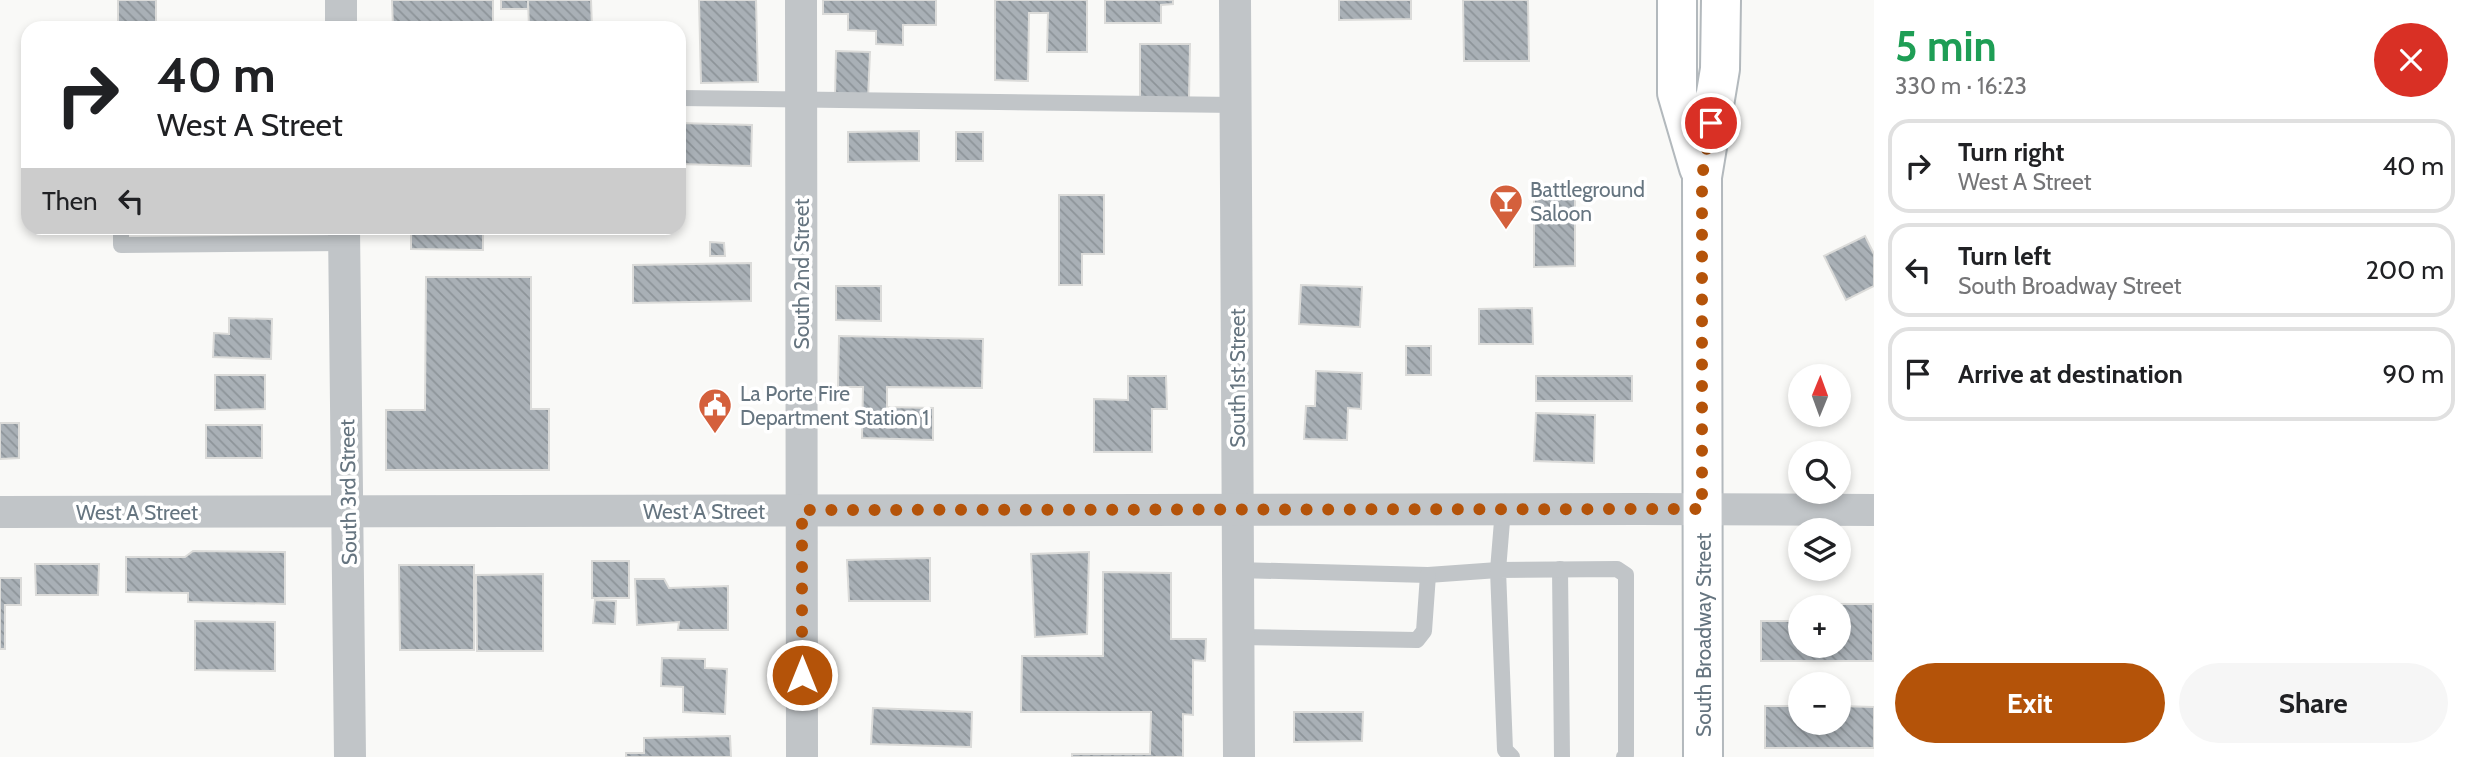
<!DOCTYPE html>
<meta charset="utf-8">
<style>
:root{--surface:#fff;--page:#f6f6f6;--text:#202124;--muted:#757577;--line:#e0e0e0;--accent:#b45309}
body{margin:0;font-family:Cabin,sans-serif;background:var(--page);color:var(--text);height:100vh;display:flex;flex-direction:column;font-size:26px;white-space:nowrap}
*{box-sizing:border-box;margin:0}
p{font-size:23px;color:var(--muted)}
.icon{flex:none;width:38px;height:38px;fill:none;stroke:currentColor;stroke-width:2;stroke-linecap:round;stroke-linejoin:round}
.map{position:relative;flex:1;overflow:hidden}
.sheet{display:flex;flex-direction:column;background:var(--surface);width:595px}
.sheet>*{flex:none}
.guide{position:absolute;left:21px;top:21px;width:665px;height:214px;border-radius:21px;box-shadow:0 4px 10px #0003;background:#fff;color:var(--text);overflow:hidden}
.needle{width:46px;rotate:1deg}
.fabs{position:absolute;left:1788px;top:364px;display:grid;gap:14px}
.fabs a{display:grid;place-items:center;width:63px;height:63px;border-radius:50%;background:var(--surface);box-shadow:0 4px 10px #0003;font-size:35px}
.pin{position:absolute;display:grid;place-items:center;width:60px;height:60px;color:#fff;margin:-30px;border:4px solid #fff;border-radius:50%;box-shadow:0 2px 7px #0007}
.me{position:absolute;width:77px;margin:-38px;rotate:0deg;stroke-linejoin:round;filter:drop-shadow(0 0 5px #0008)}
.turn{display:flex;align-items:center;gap:24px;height:147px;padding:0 21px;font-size:32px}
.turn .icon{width:91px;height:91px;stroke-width:2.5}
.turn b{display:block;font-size:49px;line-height:60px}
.then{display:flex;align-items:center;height:66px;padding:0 21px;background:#0003;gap:14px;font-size:26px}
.round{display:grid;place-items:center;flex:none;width:74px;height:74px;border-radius:37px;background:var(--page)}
.headline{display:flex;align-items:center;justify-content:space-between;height:119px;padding:0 21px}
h1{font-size:42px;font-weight:800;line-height:52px;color:#1e9e55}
.cta{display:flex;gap:14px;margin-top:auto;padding:14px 21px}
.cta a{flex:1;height:80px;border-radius:42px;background:var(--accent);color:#fff;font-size:28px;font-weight:800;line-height:80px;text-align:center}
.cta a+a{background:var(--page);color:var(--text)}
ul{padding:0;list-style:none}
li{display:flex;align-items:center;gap:21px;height:94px;margin:0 14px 10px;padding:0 7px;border:4px solid var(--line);border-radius:21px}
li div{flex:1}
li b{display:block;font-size:26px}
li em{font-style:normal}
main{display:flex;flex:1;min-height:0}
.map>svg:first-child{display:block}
.building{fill:url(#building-back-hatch);stroke:#dbdbd9;stroke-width:2}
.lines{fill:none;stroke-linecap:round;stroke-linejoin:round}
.secondary-casing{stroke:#b3b9bd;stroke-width:42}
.lane{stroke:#c1c5c8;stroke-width:16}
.street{stroke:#c1c5c8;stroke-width:32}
.secondary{stroke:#fff;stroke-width:38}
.route{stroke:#b45309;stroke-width:12;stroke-dasharray:0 21.6}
.labels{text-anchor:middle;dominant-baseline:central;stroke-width:7;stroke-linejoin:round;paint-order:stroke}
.poi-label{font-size:21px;fill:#667580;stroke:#fff;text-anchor:start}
.street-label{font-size:21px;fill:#667580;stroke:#fff}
</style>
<main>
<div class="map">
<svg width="1874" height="757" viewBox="0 0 1874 757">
<defs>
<pattern id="building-back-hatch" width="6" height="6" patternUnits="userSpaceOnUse" patternTransform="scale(1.75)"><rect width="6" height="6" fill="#a9b0b6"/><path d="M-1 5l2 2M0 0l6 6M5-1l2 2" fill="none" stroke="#8d9499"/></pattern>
</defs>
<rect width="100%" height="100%" fill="#f9f9f7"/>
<g class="building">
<rect x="118" y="0" width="38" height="28"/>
<polygon points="392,0 493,0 493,28 393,28"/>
<rect x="501" y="0" width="27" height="9"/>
<polygon points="528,0 591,0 592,28 529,28"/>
<polygon points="699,0 756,0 758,82 701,83"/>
<polygon points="823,0 936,0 936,25 903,25 903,45 876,44 876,31 848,30 848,14 823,14"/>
<polygon points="995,0 1087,0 1087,52 1047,52 1048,13 1029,13 1028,81 995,80"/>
<polygon points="1105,0 1173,0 1173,4 1161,5 1161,23 1105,23"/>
<polygon points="1339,0 1411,0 1411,19 1339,20"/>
<polygon points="1463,0 1528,0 1529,61 1464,61"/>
<polygon points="1140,44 1190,44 1189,99 1140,100"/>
<polygon points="836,51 870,52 868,99 835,98"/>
<polygon points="679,123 752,125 751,166 679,164"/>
<polygon points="919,131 919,161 848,162 848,132"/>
<rect x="956" y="132" width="27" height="29"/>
<polygon points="1059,195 1104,195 1104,254 1082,254 1082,285 1059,285"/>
<polygon points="1534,196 1575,196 1575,266 1534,267"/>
<polygon points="411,228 483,228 483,250 411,249"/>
<polygon points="1865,236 1874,254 1874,286 1846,300 1824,256"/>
<polygon points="710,242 724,243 725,256 710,256"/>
<polygon points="751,263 751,301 633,303 633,265"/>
<polygon points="426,277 531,277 531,409 549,409 549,470 386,470 386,410 425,410"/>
<polygon points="1301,285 1362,287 1360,327 1299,324"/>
<polygon points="836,286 881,286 881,321 836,320"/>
<polygon points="1532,308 1533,344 1479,344 1479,309"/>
<polygon points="229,318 272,319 271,359 213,357 214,333 229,334"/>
<polygon points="839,336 983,339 982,388 887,387 887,407 933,408 933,440 862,438 863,387 838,387"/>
<rect x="1406" y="346" width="25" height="29"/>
<polygon points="1316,371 1362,373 1361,409 1348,408 1347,440 1304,439 1306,406 1315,406"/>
<polygon points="215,375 265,375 265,409 215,410"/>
<polygon points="1128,376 1166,376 1167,409 1152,409 1152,452 1094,452 1094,399 1128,400"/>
<rect x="1536" y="376" width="96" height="25"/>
<polygon points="1536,413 1595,415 1594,463 1534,461"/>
<polygon points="0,423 19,423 19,458 0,459"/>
<rect x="206" y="425" width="56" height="33"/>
<polygon points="193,551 285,552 285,604 188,602 188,593 126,592 126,557 185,557"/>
<polygon points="1089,552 1087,634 1035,637 1031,554"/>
<polygon points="930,558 930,601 849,601 847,560"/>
<rect x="592" y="561" width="37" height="37"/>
<polygon points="35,564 99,564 98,595 36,595"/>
<polygon points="399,565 474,565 474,650 400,650"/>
<polygon points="1103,572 1171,573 1171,639 1206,639 1205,661 1193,660 1193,715 1183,714 1183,757 1072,757 1072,754 1150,754 1151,712 1021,712 1022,656 1103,656"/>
<polygon points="543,574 543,651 477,651 476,575"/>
<polygon points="0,578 21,578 21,605 5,605 5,649 0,649"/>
<polygon points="635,579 664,579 669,588 728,586 728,630 678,630 679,622 637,625"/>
<polygon points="595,600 616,601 615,624 593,623"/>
<polygon points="1810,604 1873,604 1873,661 1761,661 1761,621 1801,621 1801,646 1839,646 1839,607 1810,607"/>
<polygon points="195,621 275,622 275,671 195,670"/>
<polygon points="662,658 705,659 705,668 727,669 725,714 683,712 683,687 661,686"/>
<polygon points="1765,706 1801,706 1801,723 1839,723 1839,706 1874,707 1874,748 1765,748"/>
<polygon points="873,708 972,712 971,747 871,744"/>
<polygon points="1294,712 1363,712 1362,741 1294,742"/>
<polygon points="730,736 731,757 626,757 626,753 644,753 644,738"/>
</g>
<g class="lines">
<g class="secondary-casing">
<g id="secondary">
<polyline points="1677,0 1677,93 1699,168"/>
<polyline points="1703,757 1702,177 1720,69 1721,0"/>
</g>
</g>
<g class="lane">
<polyline points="679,98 1235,105"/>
<polyline points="121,228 121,245 345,243"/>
<polyline points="1560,569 1562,757"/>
<polyline points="1238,570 1428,575 1498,570 1503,509"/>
<polyline points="1238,637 1417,640 1424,631 1428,575"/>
<polyline points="1512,757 1505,750 1498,570 1617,569 1626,575 1626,755 1624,757"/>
</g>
<g class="street">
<polyline points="341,0 341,28"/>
<polyline points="801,0 802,757"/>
<polyline points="1235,0 1239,757"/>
<polyline points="344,228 350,757"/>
<polyline points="0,512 1638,509 1874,510"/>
</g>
<use href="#secondary" class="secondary"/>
</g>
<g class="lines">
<polyline class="route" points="802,675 802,510 1702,509 1702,177 1711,123"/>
</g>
<defs>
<g id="bar-pin" transform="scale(1.75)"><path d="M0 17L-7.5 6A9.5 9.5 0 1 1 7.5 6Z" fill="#d4603c" stroke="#fff"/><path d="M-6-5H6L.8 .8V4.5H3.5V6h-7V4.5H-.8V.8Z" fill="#fff"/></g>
<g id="civic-pin" transform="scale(1.75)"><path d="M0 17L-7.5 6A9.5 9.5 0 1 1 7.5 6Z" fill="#d4603c" stroke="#fff"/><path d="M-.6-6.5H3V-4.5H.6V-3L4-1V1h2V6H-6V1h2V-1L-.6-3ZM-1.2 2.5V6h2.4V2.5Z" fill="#fff"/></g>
</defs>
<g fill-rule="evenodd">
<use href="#bar-pin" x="1506" y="201"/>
<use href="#civic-pin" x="715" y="405"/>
</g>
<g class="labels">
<g class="poi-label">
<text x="1530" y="189">Battleground<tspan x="1530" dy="24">Saloon</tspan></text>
<text x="740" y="393">La Porte Fire<tspan x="740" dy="24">Department Station 1</tspan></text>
</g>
<g class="street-label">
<text transform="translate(801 274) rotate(-90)">South 2nd Street</text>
<text transform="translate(1237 378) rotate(-90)">South 1st Street</text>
<text transform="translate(348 492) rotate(-91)">South 3rd Street</text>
<text x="704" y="511">West A Street</text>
<text x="137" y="512">West A Street</text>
<text transform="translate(1703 635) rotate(-90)">South Broadway Street</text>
</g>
</g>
</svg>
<div class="fabs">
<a><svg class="needle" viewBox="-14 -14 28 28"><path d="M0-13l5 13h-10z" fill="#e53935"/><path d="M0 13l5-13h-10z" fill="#757577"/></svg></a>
<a><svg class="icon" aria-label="search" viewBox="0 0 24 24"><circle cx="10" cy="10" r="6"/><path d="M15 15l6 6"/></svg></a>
<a><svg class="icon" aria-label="layers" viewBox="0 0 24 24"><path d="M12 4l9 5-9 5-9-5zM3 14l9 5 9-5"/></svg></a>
<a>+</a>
<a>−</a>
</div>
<div class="pin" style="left:1711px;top:123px;background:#d93025"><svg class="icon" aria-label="arrive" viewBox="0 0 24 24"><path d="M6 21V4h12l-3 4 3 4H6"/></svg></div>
<svg class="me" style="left:802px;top:675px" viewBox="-20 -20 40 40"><circle r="17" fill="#b45309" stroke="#fff" stroke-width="3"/><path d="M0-11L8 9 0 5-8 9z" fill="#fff"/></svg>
<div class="guide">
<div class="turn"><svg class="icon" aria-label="right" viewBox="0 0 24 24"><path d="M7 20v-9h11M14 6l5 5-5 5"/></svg><div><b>40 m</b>West A Street</div></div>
<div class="then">Then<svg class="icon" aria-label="left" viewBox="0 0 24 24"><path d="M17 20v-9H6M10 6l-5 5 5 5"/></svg></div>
</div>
</div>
<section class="sheet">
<div class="headline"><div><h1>5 min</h1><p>330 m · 16:23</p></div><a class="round" style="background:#d93025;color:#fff"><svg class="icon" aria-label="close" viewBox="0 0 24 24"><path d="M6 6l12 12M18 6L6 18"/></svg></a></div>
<ul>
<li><svg class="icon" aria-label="right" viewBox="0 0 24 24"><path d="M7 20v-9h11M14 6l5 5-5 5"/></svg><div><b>Turn right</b><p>West A Street</p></div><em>40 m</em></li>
<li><svg class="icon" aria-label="left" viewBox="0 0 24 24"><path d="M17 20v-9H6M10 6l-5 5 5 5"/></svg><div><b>Turn left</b><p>South Broadway Street</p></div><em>200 m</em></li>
<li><svg class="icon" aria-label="arrive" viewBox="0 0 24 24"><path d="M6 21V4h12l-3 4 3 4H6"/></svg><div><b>Arrive at destination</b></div><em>90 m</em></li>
</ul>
<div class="cta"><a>Exit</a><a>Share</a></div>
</section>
</main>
